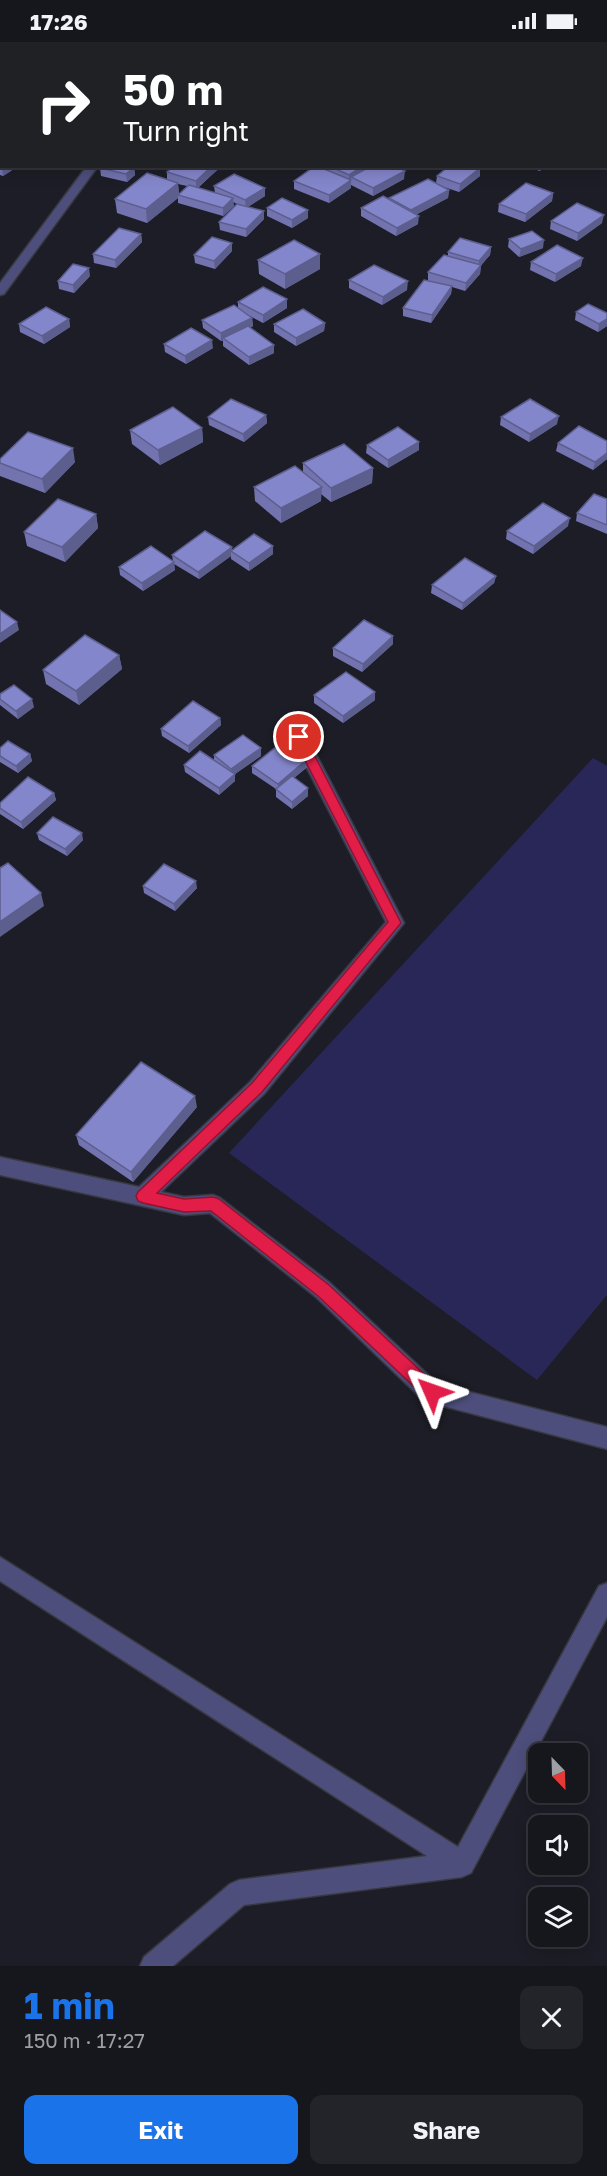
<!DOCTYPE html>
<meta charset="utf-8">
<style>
:root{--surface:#16161d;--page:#23232a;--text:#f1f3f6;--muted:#9e9fa4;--line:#35353b;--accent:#1a73e8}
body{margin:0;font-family:"Golos Text",sans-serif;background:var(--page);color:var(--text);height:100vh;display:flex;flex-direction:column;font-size:22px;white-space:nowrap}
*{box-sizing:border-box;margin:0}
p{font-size:20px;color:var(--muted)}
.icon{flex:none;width:33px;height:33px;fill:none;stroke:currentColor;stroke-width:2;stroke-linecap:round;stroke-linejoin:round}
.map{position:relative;height:1924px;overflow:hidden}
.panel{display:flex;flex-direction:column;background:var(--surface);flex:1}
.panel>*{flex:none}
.guide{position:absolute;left:0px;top:0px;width:608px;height:126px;box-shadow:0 3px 15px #0003,0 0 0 2px var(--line);background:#202124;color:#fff;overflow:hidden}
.needle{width:39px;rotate:157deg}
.buttons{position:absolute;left:528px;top:1701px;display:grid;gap:12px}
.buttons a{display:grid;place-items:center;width:60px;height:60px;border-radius:12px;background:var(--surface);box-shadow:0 3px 15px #0003,0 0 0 2px var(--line);font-size:30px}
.pin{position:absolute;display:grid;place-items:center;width:51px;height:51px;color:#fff;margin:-26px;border:3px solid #fff;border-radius:50%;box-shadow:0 2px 6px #0007}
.me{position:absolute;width:66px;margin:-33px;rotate:313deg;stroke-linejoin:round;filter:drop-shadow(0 0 4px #0008)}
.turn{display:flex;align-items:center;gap:21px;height:126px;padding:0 24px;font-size:27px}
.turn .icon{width:78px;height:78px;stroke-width:2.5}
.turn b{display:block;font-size:42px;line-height:51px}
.round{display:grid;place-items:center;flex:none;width:63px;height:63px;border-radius:12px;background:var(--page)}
.summary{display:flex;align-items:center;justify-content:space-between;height:102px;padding:0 24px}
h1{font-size:36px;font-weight:700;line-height:45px;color:var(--accent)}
.cta{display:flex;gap:12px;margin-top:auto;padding:12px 24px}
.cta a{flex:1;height:69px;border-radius:12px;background:var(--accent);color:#fff;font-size:24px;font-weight:700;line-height:69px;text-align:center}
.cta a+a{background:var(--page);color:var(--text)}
.status{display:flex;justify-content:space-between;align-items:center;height:42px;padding:0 30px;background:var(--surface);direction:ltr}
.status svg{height:16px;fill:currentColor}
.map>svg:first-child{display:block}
.green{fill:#292757}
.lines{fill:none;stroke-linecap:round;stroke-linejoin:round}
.minor-casing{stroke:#383841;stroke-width:3}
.minor{fill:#4d4e7b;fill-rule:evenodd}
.wall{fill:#7273af;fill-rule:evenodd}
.shaded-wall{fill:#5c5e8e}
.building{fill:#8486cb;stroke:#5c5e8e;stroke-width:1.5}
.route{fill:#e11d48;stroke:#92132f;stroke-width:1.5}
</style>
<div class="status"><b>17:26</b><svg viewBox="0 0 49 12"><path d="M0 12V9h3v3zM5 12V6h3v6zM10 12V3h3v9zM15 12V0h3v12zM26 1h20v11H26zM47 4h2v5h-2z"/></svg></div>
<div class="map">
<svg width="607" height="1924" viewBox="0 0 607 1924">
<rect width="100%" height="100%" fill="#1d1d27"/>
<polygon class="green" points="593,716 607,724 607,1253 537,1338 229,1111"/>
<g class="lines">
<g class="minor-casing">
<g id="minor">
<polygon points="0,0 6,0 7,2 2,2 2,5"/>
<polygon points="181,0 191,0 180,2"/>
<polygon points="466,0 485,0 486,2 467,2"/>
<rect x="606" y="20" width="1" height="7"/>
<polygon points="87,124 98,124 4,252 0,253 0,241"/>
<polygon points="299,689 305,691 307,695 404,881 264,1052 161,1150 184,1155 213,1153 220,1156 330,1241 438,1342 607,1385 607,1407 424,1359 316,1255 210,1171 184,1173 0,1133 0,1115 139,1145 250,1040 386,880 291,695 293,691"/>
<polygon points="0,1515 458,1805 599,1544 607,1541 607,1575 471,1831 462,1835 244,1863 173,1924 140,1924 144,1915 230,1842 239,1838 427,1814 0,1539"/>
</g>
</g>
<use href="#minor" class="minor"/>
</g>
<g class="wall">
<polygon points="84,0 116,0 116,2"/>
<polygon points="335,0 362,0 361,2 335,2"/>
<polygon points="499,0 519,0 518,2 499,2"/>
<polygon points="0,112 2,124 17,125 3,134 0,133"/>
<path d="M174,124h47l-23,22 17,5 -1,-7 51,10 -17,11 16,4v8l-18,18 -26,-7 -1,-8 18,-18 -4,-2 1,4 -11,10 -45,-13v-5l-31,25 -30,-10 -2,-14 52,-19v-8zM178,142l9,2 -8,8z"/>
<polygon points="523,124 544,124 540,129"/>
<polygon points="134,125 135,133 127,140 101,134 100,126"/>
<polygon points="328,125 404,137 373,154 351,143 351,140 351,146 329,161 294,147 294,139 328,129"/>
<polygon points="480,126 480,134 459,150 444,145 449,148 448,156 417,172 418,182 396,194 361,174 361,166 389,158 389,156 436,141 437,134"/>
<polygon points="553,151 552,159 525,180 498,170 499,162"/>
<polygon points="267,166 308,176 292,186 267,174"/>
<polygon points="551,179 602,181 577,199 550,187"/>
<polygon points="141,192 142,200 116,226 94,221 93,212"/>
<polygon points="509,197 543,206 519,215 508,205"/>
<polygon points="491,205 490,213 481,223 480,232 465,249 452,245 451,252 431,281 403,274 403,266 428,238 428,230 448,214 448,210"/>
<polygon points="232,209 215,227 195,221 194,213"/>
<polygon points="258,218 320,227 285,247 259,232"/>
<polygon points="531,220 581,224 555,240 530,228"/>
<polygon points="90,234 74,251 59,247 58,239"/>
<polygon points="349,238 407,248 382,263 349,246"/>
<polygon points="287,257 287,266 263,281 248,273 252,276 253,284 250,286 274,311 249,323 223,304 223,299 221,299 203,286 202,278 238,266 238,260"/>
<polygon points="576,270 607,271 607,284 598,290 575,278"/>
<polygon points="69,277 70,285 44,302 20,290 19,282"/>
<polygon points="325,281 324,289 296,304 274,290 274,282"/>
<polygon points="164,302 213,306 186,322 165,310"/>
<polygon points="266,373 267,381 244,400 209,383 208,375"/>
<polygon points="501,375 557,382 529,400 500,383"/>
<polygon points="202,386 203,400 160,423 132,402 130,388"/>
<polygon points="607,399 607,417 593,428 556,409 558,401"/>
<polygon points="367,403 419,408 388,426 366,411"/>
<polygon points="0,417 75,420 45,451 0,434"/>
<polygon points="303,421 373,426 372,441 331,460 321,452 321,459 281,481 255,459 254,445 303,430"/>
<polygon points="607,457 607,492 576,479 577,471"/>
<polygon points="96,472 98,486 65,520 27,504 24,490"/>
<polygon points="568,484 533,512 506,497 507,489"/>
<polygon points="273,504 273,512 249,529 231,517 231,514 199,537 174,522 175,528 143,549 120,533 119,525 173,519 172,513"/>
<polygon points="496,534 494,541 462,568 431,551 432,543"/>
<polygon points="393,594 393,602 362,630 333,614 333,606"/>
<polygon points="119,613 122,627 79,663 46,642 43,628"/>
<polygon points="375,650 375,658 343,681 314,661 314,653"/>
<polygon points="0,652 34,665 18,677 0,663"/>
<polygon points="220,676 221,683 189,711 162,694 161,687"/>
<polygon points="0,706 30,712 32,719 18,731 0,720"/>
<polygon points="261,706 261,714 235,732 235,739 219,753 185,730 184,723 214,718 214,713"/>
<polygon points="311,722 294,736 308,746 308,754 292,767 276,755 276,747 252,731 252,724"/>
<polygon points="54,751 56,758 23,787 0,772 0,761"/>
<polygon points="37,791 83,798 67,814 39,798"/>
<polygon points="143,844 197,846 175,869 144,851"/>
<polygon points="197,1065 133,1140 79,1103 76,1093"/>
</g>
<g class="shaded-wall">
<polygon points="2,48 2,57 0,58 0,49"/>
<polygon points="4,124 17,124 17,125 3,134 2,126"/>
<polygon points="212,124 221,125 196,147 196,139"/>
<polygon points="363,124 372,124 351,135 351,146 329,161 329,153 349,139 349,133"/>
<polygon points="134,125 135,133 127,140 126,132"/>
<polygon points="480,126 480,134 459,150 460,142"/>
<polygon points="405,129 404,137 373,154 373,146"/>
<polygon points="178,141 179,153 178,153 178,156 147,181 146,167"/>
<polygon points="265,146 265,154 246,166 245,158"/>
<polygon points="449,148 448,156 410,176 411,168"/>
<polygon points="553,151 552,159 525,180 526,172"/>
<polygon points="233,156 234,164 223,174 223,166"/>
<polygon points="308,168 308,176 292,186 292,178"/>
<polygon points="264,169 264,177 246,195 246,187"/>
<polygon points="604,173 602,181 577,199 578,191"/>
<polygon points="419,174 418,182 396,194 397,186"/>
<polygon points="141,192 142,200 116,226 115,218"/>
<polygon points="544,198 543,206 519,215 521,207"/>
<polygon points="232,201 232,209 215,227 214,219"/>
<polygon points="491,205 490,213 479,226 481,223 480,232 465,249 466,241 478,227 479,219"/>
<polygon points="320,212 320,227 285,247 285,232"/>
<polygon points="583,216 581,224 555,240 556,232"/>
<polygon points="89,226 90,234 74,251 73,243"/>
<polygon points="408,239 407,248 382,263 383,255"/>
<polygon points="452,244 451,252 431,281 432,273"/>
<polygon points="287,257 287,266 263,281 263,273"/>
<polygon points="252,276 253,284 225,298 223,296 223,299 221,299 221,291"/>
<polygon points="69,277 70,285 44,302 42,294"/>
<polygon points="607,277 607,284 598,290 599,282"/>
<polygon points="325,281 324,289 296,304 296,296"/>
<polygon points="212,298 213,306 186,322 185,314"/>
<polygon points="274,303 274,311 249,323 249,315"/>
<polygon points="266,373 267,381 244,400 243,392"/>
<polygon points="559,374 557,382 529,400 530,392"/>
<polygon points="202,386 203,400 160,423 158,408"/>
<polygon points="419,400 419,408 388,426 388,418"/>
<polygon points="73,406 75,420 45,451 42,437"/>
<polygon points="607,411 607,417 593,428 595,420"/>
<polygon points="373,426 372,441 331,460 331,446"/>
<polygon points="322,445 321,459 281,481 281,466"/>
<polygon points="96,472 98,486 65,520 62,505"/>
<polygon points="570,476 568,484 533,512 534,504"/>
<polygon points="273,504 273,512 249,529 249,521"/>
<polygon points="232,505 232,510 231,509 231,514 199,537 198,530"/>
<polygon points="174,520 175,528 143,549 142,541"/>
<polygon points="496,534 494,541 462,568 463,561"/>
<polygon points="17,580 19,588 0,601 0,592"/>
<polygon points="393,594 393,602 362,630 363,622"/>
<polygon points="119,613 122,627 79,663 76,649"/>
<polygon points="375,650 375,658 343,681 343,674"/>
<polygon points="32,657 34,665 18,677 16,669"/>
<polygon points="220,676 221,683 189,711 188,704"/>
<polygon points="261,706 261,714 235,732 235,739 219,753 219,746 232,734 231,727"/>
<polygon points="30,712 32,719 18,731 16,724"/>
<polygon points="311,714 311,722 278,749 278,742"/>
<polygon points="308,746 308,754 292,767 292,760"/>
<polygon points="54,751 56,758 23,787 21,780"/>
<polygon points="82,791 83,798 67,814 65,807"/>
<polygon points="196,839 197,846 175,869 174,862"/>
<polygon points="41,851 44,864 0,895 0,880"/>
<polygon points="195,1054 197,1065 133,1140 131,1130"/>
</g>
<g class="building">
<polygon points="199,0 227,0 226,2 198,2"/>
<polygon points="255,0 306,0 304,2 253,2"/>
<polygon points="535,0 555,0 554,2 544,2"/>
<polygon points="607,53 607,77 606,77 606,55"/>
<polygon points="0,112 2,112 2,124 4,124 2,126 0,126"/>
<polygon points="101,124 133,124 134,125 126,132 100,126"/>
<polygon points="174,124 212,124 196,139 167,130"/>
<polygon points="315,124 317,124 351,138 329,153 294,139"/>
<polygon points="329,124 363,124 349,133"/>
<polygon points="371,124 395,124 405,129 373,146 351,135"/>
<polygon points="449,124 477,124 480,126 460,142 437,134"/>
<polygon points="147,131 178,141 146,167 115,157"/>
<polygon points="234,132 265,146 245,158 214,144"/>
<polygon points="428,137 449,148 411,168 389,156"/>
<polygon points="526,141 553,151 526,172 499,162"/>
<polygon points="189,143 233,156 223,166 178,153"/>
<polygon points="383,154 419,174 397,186 361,166"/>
<polygon points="282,156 308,168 292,178 267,166"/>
<polygon points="577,161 604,173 578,191 551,179"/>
<polygon points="237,162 264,169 246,187 219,180"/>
<polygon points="119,186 141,192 115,218 93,212"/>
<polygon points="532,189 544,198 521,207 509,197"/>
<polygon points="212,195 232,201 214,219 194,213"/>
<polygon points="460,196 491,205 479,219 448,210"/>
<polygon points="294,198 320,212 285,232 258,218"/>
<polygon points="557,203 583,216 556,232 531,220"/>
<polygon points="444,213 481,223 466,241 428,230"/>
<polygon points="73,222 89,226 73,243 58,239"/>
<polygon points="374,223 408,239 383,255 349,238"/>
<polygon points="424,238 452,244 432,273 403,266"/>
<polygon points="263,245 287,257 263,273 238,260"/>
<polygon points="588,262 607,271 607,277 599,282 576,270"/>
<polygon points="234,263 252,276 221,291 202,278"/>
<polygon points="46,265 69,277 42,294 19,282"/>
<polygon points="303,267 325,281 296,296 274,282"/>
<polygon points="248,284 274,303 249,315 223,296"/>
<polygon points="191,286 212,298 185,314 164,302"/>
<polygon points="231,357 266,373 243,392 208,375"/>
<polygon points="530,357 559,374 530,392 501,375"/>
<polygon points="173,365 202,386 158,408 130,388"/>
<polygon points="579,384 607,399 607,411 595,420 558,401"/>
<polygon points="398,385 419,400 388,418 367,403"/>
<polygon points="28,390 73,406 42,437 0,421 0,417"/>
<polygon points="344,402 373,426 331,446 303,421"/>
<polygon points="295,424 322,445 281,466 254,445"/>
<polygon points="594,452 607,457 607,483 577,471"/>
<polygon points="58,457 96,472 62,505 24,490"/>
<polygon points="543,461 570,476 534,504 507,489"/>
<polygon points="205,489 232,505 198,530 172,513"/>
<polygon points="254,492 273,504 249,521 231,509"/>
<polygon points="151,504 174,520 142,541 119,525"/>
<polygon points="465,516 496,534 463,561 432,543"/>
<polygon points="0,568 17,580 0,592"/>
<polygon points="364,578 393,594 363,622 333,606"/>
<polygon points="85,593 119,613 76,649 43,628"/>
<polygon points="346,630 375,650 343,674 314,653"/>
<polygon points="14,643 32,657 16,669 0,657 0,652"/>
<polygon points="193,659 220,676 188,704 161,687"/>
<polygon points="243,693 261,706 231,727 214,713"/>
<polygon points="286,697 311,714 278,742 252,724"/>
<polygon points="8,699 30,712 16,724 0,714 0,706"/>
<polygon points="200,709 235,732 219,746 184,723"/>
<polygon points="292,734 308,746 292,760 276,747"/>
<polygon points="28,735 54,751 21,780 0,766 0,761"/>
<polygon points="53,775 82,791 65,807 37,791"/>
<polygon points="8,821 41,851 0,880 0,826"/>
<polygon points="164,822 196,839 174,862 143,844"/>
<polygon points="141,1020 195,1054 131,1130 76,1093"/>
</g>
<polygon class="route" points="299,690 305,695 401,881 262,1050 157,1151 184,1157 213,1155 219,1157 329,1243 438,1345 440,1350 438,1356 432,1359 426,1356 318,1254 211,1169 184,1170 143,1161 138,1159 136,1154 138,1150 252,1041 388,880 293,695"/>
</svg>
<div class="buttons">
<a><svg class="needle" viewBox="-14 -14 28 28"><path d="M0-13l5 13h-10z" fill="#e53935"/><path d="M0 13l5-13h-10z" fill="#9e9fa4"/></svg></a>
<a><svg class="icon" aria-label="sound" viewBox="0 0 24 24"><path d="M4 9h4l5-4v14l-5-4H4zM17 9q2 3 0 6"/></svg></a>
<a><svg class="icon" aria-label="layers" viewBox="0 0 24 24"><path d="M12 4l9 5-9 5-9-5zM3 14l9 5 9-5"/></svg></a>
</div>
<div class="pin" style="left:299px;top:695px;background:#d93025"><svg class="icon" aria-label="arrive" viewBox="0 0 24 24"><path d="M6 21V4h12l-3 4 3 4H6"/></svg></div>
<svg class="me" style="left:432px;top:1350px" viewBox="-20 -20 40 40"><path d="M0-17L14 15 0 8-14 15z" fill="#e11d48" stroke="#fff" stroke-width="4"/></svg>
<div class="guide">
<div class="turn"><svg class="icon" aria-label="right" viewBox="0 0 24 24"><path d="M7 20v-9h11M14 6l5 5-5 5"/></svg><div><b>50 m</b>Turn right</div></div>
</div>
</div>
<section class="panel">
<div class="summary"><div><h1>1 min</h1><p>150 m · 17:27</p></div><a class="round"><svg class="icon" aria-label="close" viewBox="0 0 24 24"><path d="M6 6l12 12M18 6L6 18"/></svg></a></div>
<div class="cta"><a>Exit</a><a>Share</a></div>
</section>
